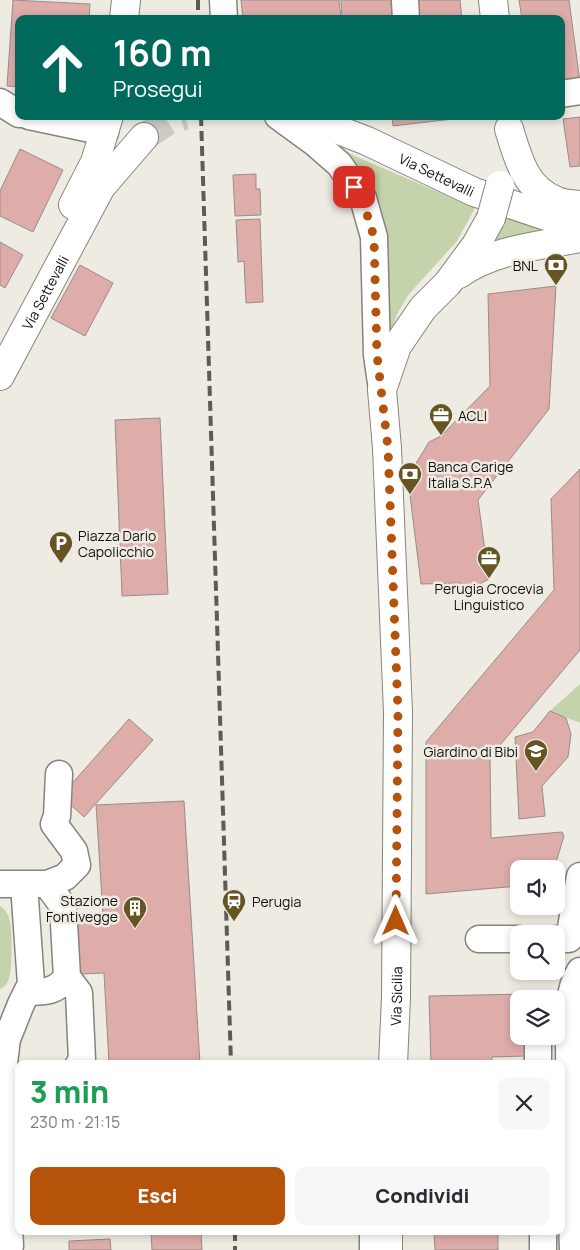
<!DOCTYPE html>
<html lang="it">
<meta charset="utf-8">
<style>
:root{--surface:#fff;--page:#f7f7f7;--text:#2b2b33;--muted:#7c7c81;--accent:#b45309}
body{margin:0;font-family:Manrope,sans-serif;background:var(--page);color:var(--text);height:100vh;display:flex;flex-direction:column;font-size:19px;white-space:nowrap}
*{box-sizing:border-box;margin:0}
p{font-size:16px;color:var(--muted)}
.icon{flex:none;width:28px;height:28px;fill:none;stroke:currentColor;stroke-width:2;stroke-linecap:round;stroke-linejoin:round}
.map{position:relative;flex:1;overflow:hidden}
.drawer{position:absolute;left:15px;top:1060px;width:550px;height:175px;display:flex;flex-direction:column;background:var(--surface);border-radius:10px;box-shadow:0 2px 8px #0003}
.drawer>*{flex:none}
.guide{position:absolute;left:15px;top:15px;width:550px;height:105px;border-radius:10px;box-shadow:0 2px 8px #0003;background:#00695c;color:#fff;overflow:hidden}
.fabs{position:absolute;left:510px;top:860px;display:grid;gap:10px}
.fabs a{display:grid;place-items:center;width:55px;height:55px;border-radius:10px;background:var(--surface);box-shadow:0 2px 8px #0003;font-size:25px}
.pin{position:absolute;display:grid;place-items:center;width:42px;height:42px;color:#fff;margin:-21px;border-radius:10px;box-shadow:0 2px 8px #0006}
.me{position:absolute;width:55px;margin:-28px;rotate:0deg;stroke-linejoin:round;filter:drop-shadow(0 0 4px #0008)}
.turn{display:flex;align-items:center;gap:18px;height:105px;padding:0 15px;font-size:22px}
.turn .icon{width:65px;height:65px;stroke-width:2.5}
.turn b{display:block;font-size:35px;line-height:42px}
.round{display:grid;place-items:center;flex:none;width:52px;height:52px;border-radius:10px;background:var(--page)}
.head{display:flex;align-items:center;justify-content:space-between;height:85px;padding:0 15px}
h1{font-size:30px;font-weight:800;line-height:38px;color:#1e9e55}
.action{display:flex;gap:10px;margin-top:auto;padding:10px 15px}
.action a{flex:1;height:58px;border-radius:10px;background:var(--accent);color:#fff;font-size:20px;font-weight:800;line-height:58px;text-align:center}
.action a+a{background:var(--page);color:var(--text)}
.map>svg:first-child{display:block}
.green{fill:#c5d3ac}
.building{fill:#deaca9;stroke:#978d8c}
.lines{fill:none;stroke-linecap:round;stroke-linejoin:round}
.major-tunnel{stroke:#cdcac2;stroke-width:28;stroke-dasharray:28 14;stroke-linecap:butt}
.minor-casing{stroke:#87847c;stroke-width:29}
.major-casing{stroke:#87847c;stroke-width:30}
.minor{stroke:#fff;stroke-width:26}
.major{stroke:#fff;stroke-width:28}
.rail{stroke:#5d5b56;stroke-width:4;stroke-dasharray:10 5;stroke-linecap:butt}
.major-bridge-casing{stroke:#87847c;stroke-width:30;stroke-linecap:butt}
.major-bridge{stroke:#fff;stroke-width:28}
.route{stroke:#b45309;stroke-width:9;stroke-dasharray:0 16.2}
.labels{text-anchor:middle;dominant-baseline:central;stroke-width:5;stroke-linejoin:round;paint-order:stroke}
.street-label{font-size:14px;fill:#12110e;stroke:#eeebe2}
.poi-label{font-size:14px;fill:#12110e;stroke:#eeebe2;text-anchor:start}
</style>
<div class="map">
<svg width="580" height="1250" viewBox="0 0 580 1250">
<rect width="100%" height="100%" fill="#eeebe2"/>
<g class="green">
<polygon points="339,149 475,208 457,241 409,294 397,314 388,343"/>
<polygon points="499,216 541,225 580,226 499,246 484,243"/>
<polygon points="580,684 580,723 550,711"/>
<path d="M0,906c6,4 9,9 10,16 2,11 3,50 -2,59 -2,4 -4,6 -8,8z"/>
</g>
<g class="building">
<polygon points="13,0 90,4 89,19 19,19 19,87 7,86"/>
<polygon points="241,0 339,0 341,19 243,19"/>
<polygon points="341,0 391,0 392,19 342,19"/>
<polygon points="414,0 460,0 462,19 416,19"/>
<polygon points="519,0 569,0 580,82 561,84 561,19 522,19"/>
<polygon points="392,116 478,116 393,126"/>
<polygon points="580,117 580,166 570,167 563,119"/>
<polygon points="20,149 63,170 33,232 0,216 0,191"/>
<polygon points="256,174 256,189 260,189 261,215 235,216 233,175"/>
<polygon points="260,219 263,302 246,303 244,261 238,262 236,220"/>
<polygon points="0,242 23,255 5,288 0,285"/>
<polygon points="80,265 113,283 85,336 51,318"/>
<polygon points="556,286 549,409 478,500 489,579 474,587 460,583 421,584 410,495 412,470 429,442 441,436 490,386 488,294"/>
<polygon points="160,418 168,594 122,596 115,420"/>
<polygon points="580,469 580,650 490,757 491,838 562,832 564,836 554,869 519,869 519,886 426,894 426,742 554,590 551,499"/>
<polygon points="550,711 566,718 571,734 568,757 542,786 545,816 519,819 515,737 533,732"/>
<polygon points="129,719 153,740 84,817 61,796"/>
<polygon points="184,801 200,1064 109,1064 104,973 80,974 78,945 77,916 103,915 96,805"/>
<polygon points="525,994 526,999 519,999 519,1036 526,1036 527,1056 492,1057 492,1064 431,1064 429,996"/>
<polygon points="151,1231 201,1231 202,1250 152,1250"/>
<polygon points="434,1231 498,1231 498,1250 435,1250"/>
<polygon points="110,1239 111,1250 69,1250 69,1241"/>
</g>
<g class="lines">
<polyline class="major-tunnel" points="144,137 168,121 185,116"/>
<g class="minor-casing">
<g id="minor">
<polyline points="223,0 224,19"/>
<polyline points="405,0 406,19"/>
<polyline points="561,94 580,91"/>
<polyline points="0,102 19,114"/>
<polyline points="29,116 105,132"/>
<polyline points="278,116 315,143 339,164 363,198 374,237 377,355 382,390"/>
<polyline points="0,884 47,884 65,877 77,865 74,851 54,824 57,816 59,774"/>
<polyline points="479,939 519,939"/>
<polyline points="556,939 569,939 580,876"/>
<polyline points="67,977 79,993 82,1060 79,1064"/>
<path d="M28,992c17,0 28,0 39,-15l-4,-71 -16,-22"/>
<polyline points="538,1064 538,1036"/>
<polyline points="543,1231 543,1250"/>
<polyline points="8,1250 10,1246 2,1079 7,1039 21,1004 31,984 24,885"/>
<polyline points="373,1250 373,1231"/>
<path d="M573,1250c-2,-62 -4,-124 -4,-186 1,-30 -5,-68 11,-93"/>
</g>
</g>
<g class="major-casing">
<g id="major">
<polyline points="493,0 495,19"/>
<polyline points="124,19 126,0"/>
<path id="s1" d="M299,116l9,2 59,23 107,51 72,24 34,3"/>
<path d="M509,129c9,29 16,60 48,72 7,3 16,3 23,4"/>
<polyline points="73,205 95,162 109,116"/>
<path d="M459,274c35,-25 80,-28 121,-36"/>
<path id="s2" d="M0,376l101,-189 43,-50"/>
<path id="s3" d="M393,1064l3,-67 2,-285 -11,-264 -5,-58 15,-44 26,-38 25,-25 28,-38 15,-27"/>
<polyline points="388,1231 388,1250"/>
</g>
</g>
<use href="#minor" class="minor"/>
<use href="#major" class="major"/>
<g class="rail">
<polyline points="198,0 198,19"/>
<polyline points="201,116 231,1064"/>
<polyline points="235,1231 235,1250"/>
</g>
<g class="major-bridge-casing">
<polyline id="major-bridge" points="491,218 500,185"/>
</g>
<use href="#major-bridge" class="major-bridge"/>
</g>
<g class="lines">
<polyline class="route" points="354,187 362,198 374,237 377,355 388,448 398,712 396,921"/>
</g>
<defs>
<g id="bank-pin" transform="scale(1.25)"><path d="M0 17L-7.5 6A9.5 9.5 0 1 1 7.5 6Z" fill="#665523" stroke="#eeebe2"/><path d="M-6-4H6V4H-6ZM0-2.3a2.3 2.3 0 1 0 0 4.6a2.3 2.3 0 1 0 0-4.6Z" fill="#fff"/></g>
<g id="office-pin" transform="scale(1.25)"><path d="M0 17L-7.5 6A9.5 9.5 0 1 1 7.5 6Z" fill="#665523" stroke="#eeebe2"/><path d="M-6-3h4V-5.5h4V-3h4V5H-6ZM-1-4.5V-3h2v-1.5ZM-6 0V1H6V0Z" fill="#fff"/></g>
<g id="parking-pin" transform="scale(1.25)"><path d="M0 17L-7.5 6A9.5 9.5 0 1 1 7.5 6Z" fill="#665523" stroke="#eeebe2"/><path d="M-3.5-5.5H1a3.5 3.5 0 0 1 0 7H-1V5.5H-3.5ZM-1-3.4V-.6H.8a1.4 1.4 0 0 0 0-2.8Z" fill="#fff"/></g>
<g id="school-pin" transform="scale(1.25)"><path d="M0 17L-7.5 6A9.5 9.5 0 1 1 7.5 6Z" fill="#665523" stroke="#eeebe2"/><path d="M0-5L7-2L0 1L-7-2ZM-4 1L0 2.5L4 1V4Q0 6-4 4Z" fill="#fff"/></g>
<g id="station-pin" transform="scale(1.25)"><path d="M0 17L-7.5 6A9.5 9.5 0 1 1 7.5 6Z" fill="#665523" stroke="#eeebe2"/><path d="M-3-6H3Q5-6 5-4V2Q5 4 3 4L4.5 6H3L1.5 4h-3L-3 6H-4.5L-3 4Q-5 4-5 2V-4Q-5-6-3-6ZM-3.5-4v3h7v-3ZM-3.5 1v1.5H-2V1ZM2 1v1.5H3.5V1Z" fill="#fff"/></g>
<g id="building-pin" transform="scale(1.25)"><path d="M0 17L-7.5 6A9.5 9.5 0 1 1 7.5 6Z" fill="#665523" stroke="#eeebe2"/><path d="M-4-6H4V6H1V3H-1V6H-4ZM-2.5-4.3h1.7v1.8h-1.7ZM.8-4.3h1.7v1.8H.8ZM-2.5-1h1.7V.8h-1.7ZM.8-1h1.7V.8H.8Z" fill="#fff"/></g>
</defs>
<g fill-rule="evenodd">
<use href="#bank-pin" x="556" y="265"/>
<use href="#office-pin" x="441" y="415"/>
<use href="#bank-pin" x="410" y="474"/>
<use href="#parking-pin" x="61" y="543"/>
<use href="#office-pin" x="489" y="558"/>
<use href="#school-pin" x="536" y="751"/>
<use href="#station-pin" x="234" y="901"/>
<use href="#building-pin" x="135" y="908"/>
</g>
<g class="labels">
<g class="street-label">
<text stroke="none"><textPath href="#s1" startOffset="150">Via Settevalli</textPath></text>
<text stroke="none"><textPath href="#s2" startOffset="95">Via Settevalli</textPath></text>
<text stroke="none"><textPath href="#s3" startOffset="68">Via Sicilia</textPath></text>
</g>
<g class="poi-label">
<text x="538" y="265" text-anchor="end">BNL</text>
<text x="458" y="415">ACLI</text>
<text x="428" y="466">Banca Carige<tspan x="428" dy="16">Italia S.P.A</tspan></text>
<text x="78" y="535">Piazza Dario<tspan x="78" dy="16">Capolicchio</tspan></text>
<text x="489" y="588" text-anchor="middle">Perugia Crocevia<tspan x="489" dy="16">Linguistico</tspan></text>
<text x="518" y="751" text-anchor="end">Giardino di Bibi</text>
<text x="118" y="900" text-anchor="end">Stazione<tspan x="118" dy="16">Fontivegge</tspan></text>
<text x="252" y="901">Perugia</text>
</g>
</g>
</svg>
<div class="fabs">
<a><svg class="icon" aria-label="sound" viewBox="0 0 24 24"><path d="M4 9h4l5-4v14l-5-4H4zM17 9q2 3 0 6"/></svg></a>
<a><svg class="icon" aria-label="search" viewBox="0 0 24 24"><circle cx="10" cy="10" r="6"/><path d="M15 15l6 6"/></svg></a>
<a><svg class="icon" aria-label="layers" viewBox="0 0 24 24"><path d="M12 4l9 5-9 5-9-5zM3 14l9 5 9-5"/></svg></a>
</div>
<div class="pin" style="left:354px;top:187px;background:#d93025"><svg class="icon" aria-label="arrive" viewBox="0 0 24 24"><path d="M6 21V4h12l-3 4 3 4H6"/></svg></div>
<svg class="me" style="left:396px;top:921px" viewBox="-20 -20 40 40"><path d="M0-17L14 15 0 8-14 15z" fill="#b45309" stroke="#fff" stroke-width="4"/></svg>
<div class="guide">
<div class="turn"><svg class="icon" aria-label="ahead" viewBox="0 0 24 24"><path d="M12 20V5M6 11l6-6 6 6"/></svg><div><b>160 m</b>Prosegui</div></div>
</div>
<section class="drawer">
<div class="head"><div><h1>3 min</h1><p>230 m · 21:15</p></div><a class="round"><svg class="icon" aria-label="close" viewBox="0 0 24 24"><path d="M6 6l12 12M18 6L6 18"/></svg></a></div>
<div class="action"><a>Esci</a><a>Condividi</a></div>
</section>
</div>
